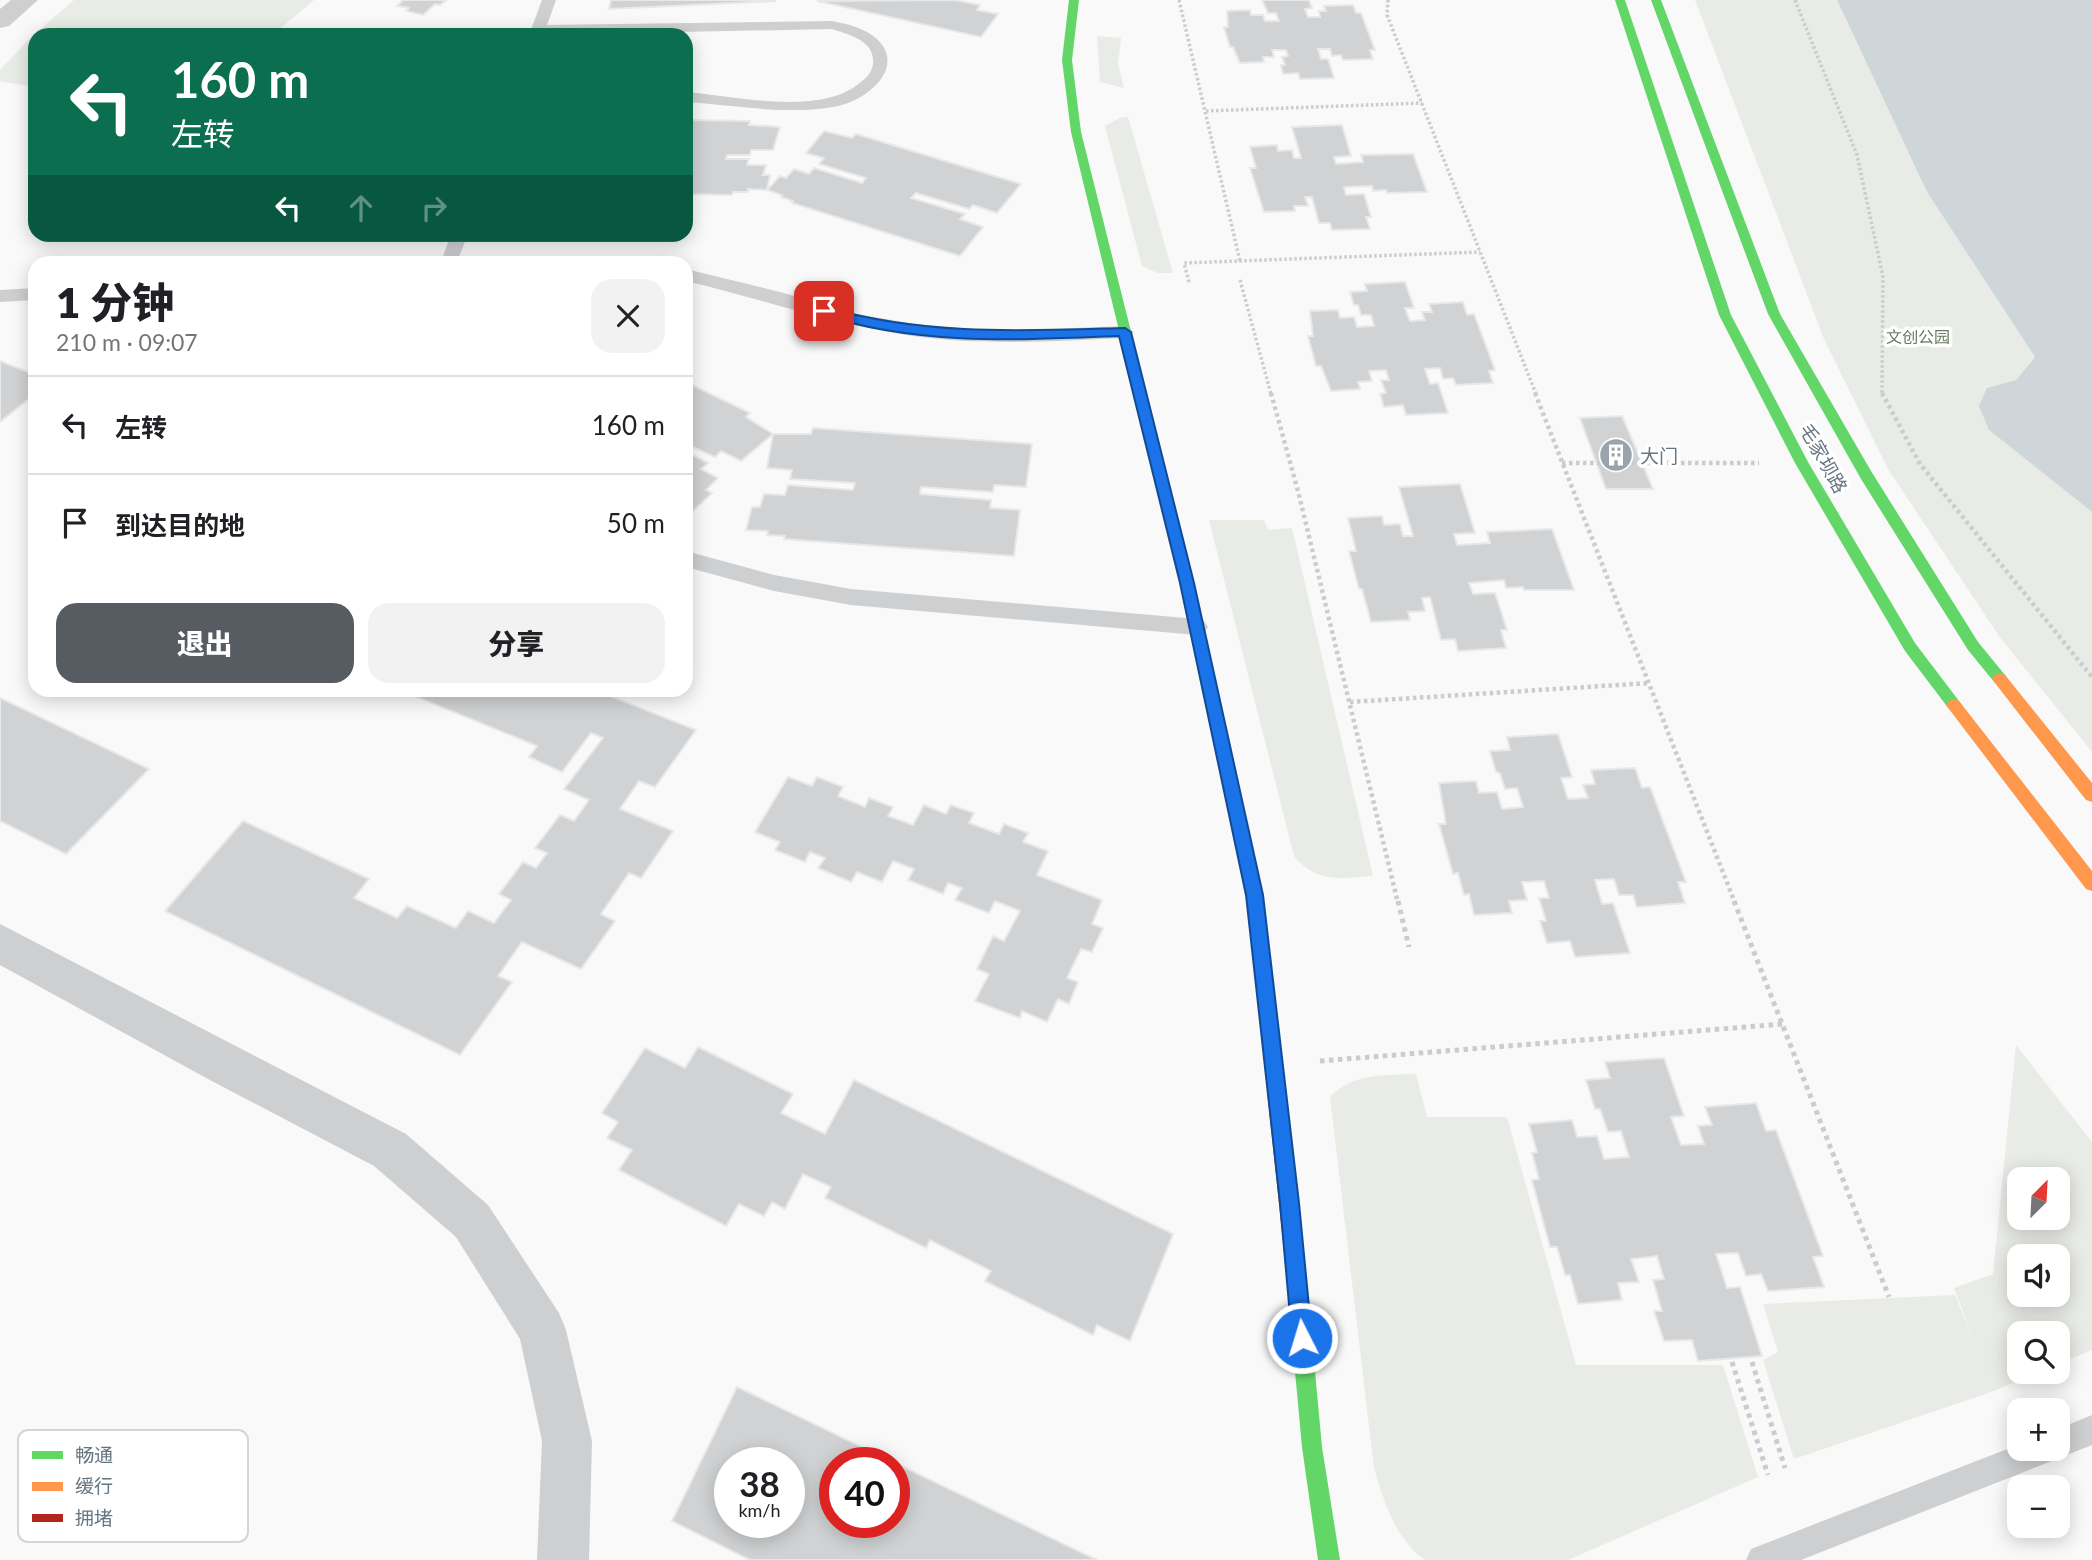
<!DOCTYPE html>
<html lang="zh">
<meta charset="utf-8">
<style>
:root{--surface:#fff;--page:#f2f2f2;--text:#202124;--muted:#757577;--line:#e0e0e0;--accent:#565c61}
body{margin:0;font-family:Lato,"Noto Sans SC",sans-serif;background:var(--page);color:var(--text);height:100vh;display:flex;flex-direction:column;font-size:26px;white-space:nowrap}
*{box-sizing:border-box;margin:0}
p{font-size:23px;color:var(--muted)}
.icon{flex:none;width:38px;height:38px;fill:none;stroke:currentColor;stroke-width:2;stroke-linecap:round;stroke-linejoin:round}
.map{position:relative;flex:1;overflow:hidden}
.panel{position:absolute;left:28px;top:256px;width:665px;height:441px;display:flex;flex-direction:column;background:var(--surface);border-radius:21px;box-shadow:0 4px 18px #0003}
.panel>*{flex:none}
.banner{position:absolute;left:28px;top:28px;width:665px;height:214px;border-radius:21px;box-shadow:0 4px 18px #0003;background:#0b6e4f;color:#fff;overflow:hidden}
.needle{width:46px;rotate:24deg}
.tools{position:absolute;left:2007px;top:1167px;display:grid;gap:14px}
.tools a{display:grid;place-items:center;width:63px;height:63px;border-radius:14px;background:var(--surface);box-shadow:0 4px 18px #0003;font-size:35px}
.speed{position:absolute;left:714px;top:1447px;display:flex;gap:14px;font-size:35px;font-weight:700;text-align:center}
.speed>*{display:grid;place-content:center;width:91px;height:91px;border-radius:50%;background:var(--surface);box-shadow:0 4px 18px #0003;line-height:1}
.speed small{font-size:18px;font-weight:400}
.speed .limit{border:10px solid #d22;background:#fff;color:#111}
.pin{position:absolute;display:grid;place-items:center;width:60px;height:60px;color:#fff;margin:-30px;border-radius:14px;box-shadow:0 4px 10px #0006}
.me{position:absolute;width:77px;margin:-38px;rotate:355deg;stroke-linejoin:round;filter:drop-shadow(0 0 5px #0008)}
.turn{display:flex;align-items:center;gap:24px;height:147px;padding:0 28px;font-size:32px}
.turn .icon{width:91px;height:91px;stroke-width:2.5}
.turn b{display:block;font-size:49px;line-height:60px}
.lanes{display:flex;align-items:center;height:66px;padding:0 28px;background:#0003;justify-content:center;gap:35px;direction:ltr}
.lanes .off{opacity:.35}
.round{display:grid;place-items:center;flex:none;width:74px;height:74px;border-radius:21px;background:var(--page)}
.summary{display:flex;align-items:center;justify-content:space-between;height:119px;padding:0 28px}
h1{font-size:42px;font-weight:800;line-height:52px}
.action{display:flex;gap:14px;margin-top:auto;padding:14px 28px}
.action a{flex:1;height:80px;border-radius:21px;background:var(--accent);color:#fff;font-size:28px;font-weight:800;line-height:80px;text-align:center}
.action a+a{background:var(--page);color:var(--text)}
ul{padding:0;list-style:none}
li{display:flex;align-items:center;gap:21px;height:98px;padding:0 28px;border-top:2px solid var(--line)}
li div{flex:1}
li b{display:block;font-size:26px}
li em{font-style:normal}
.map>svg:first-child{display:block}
.green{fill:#e8ebe6;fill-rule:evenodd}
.water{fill:#ced6d9}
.building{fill:#d0d2d3;stroke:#e8e8e8;stroke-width:2;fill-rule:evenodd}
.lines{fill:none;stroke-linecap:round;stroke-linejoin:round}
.path-far2{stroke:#cbcccd;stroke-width:3.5;stroke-dasharray:2.5 2.5;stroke-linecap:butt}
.path-far1{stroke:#cbcccd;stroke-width:4.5;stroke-dasharray:3.5 3.5;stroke-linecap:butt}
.path{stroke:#cbcccd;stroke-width:5;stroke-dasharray:4.5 4.5;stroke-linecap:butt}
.lane{fill:#cecfd0;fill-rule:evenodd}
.street{fill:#cecfd0;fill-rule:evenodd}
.fast{fill:#63d668;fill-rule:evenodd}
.slow{fill:#ff974d;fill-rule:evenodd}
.jam{fill:#b3261e;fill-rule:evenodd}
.route{fill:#1a73e8;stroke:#114b97;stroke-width:2}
.labels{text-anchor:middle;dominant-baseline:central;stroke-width:7;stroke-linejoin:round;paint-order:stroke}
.far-park-label{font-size:16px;fill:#687a64;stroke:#fff}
.poi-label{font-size:19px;fill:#657683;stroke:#fff;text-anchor:start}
.street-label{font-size:19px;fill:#657683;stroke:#fff}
.key{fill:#fff;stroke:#d1d6da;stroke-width:2}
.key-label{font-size:19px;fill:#657683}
</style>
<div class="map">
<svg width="2092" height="1560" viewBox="0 0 2092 1560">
<rect width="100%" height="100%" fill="#f9f9f9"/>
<g class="green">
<polygon points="74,0 314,0 272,35 35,35 35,87 0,81 0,70 31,37"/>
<polygon points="1695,0 1837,0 1927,192 2035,357 2016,380 1987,388 1989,430 2092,512 2092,752 1999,636 1888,469 1824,339"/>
<polygon points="1097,36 1121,38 1118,64 1124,88 1100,82"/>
<polygon points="1128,117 1173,273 1158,273 1142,266 1105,126 1120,118"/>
<path d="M1209,520h55l4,10 24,-2 81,348c-33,2 -55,8 -79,-20z"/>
<path d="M2016,1045l76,97v208l-34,14v-30h-38v38h19l-45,19 -200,68 -31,-99 15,-8 -15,-48 192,-9 21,51 -22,-58 39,-14zM2020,1180h38v38h-38zM2020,1256h38v39h-38z"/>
<path d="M1416,1074l11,43h80l69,248h147l35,112 -190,83h-143c-30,-21 -41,-59 -51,-92l-44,-371c22,-24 55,-22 86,-23z"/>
</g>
<polygon class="water" points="1837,0 2092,0 2092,512 1989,430 1979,406 1987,388 2016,380 2035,357 1927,192"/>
<g class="building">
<polygon points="403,0 446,0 440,5 435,4 423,15 406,11 409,8 397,6"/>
<polygon points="611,0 775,0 775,1 609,9"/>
<polygon points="954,0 980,5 977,10 998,14 981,37 817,1"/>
<polygon points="1262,0 1309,0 1312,8 1305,9 1308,17 1320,17 1319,11 1326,11 1324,6 1353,5 1356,13 1361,13 1375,50 1370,50 1373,59 1343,60 1341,55 1332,56 1330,49 1318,49 1321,59 1328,59 1334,78 1300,79 1298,73 1283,74 1281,65 1285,65 1282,57 1288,56 1286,50 1272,50 1274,57 1263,57 1264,62 1240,63 1233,47 1230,47 1224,27 1228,27 1227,11 1250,10 1251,15 1263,15 1265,21 1279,21 1276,13 1268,13"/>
<polygon points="686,120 750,121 749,125 780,127 773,150 751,150 750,155 727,155 726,159 749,159 747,165 766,165 763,175 770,175 767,190 748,189 748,192 733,192 732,195 686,194"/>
<polygon points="1342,125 1351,156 1334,157 1336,164 1363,162 1361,155 1413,154 1427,192 1387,193 1386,190 1373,191 1372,186 1344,187 1346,195 1364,194 1371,217 1366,217 1370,229 1332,230 1330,223 1319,223 1312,197 1305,197 1308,206 1294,206 1295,211 1264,212 1250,168 1256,168 1250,147 1277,145 1278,151 1292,150 1294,158 1301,158 1292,127"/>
<polygon points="824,131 852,138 856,134 1021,184 997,213 973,205 969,209 916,193 911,198 965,214 960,219 983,227 960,256 792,203 793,201 781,197 782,195 767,190 780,176 786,178 794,169 809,174 814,168 862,183 866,178 819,164 824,158 806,153"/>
<polygon points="1405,282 1414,308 1405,308 1410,321 1425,320 1422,312 1432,312 1429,304 1463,302 1467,315 1474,314 1495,370 1489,371 1493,383 1456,385 1453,378 1443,379 1440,368 1425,369 1430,384 1438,383 1448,413 1406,415 1403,405 1384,407 1380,394 1386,393 1381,380 1389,380 1386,370 1369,371 1372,381 1358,382 1360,389 1331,391 1321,366 1316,366 1308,336 1313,336 1310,311 1338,310 1340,318 1354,317 1357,327 1374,326 1371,315 1361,315 1358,305 1354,305 1350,292 1367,291 1365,284"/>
<polygon points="0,361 35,375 35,394 0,422"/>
<polygon points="686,382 750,413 746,417 773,434 741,461 721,451 715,457 693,447 687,452 708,463 701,469 718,478 706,490 712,493 692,512 686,508"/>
<polygon points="1622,416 1637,451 1653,489 1606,489 1580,418"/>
<polygon points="813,428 1032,444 1026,487 994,485 993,492 921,487 920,494 991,500 990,508 1020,510 1014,556 784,539 785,536 767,535 768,531 746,530 752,507 760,507 764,494 785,495 788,485 853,490 855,483 790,479 792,470 767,468 773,434 811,434"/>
<polygon points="1460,484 1475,533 1454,534 1457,545 1490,543 1487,532 1552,529 1574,590 1524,590 1523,587 1506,588 1504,580 1469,583 1473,594 1495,593 1507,630 1501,630 1506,648 1458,651 1455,639 1441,640 1430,597 1422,598 1425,611 1408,612 1410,620 1371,622 1362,589 1359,589 1349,551 1356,551 1348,518 1382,516 1384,525 1400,524 1403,536 1413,536 1399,487"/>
<polygon points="400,690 595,690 696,730 655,787 639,781 620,809 673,831 641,878 629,873 601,914 615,921 581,969 522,942 498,976 512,982 460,1055 165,911 243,821 369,879 354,898 397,918 407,906 456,928 468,911 494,923 511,900 499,894 523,862 536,868 547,853 535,848 560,815 574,821 589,800 564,789 603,738 591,733 562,772 529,757 537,746"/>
<polygon points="0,698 149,769 66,854 0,821"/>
<polygon points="1558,734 1572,777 1561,778 1568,799 1588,798 1583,785 1595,784 1591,770 1635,768 1642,788 1650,787 1686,882 1678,882 1685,903 1637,907 1633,895 1619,895 1614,879 1595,880 1602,904 1613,903 1630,953 1575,957 1570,941 1547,943 1540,921 1546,921 1539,898 1549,898 1544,881 1522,882 1527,900 1509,901 1512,913 1474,915 1469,894 1464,895 1458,873 1453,874 1439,824 1446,824 1439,783 1476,781 1479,793 1497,792 1502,809 1523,807 1517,788 1505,789 1500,773 1496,772 1490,751 1510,750 1507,737"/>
<polygon points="788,777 812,786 817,777 843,787 838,796 865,807 869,798 893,807 888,816 913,825 924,805 946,814 951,805 974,813 969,823 999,834 1004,824 1028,833 1023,842 1048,851 1037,875 1102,900 1092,924 1103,928 1092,952 1081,949 1067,978 1078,982 1069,1004 1058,999 1047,1022 1022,1011 1020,1018 975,1001 989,974 977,969 993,936 1004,941 1020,911 995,901 989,913 955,900 962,888 948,883 943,894 908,880 914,869 893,861 882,882 857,872 851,882 818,868 825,858 810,852 805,862 775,850 780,842 755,832"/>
<polygon points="698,1047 793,1094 781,1113 825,1134 854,1080 1173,1234 1130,1341 1097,1325 1093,1335 985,1281 991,1271 930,1240 926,1248 825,1198 831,1187 803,1174 785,1209 772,1202 764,1216 739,1204 726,1226 619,1170 632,1150 607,1138 618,1122 602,1113 645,1048 685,1068"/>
<polygon points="1664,1058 1684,1116 1671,1117 1681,1145 1704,1144 1698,1126 1712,1125 1705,1107 1756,1103 1766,1131 1776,1130 1823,1256 1813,1257 1824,1287 1768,1291 1761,1274 1746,1276 1738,1253 1716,1254 1727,1288 1740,1287 1762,1356 1698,1361 1692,1340 1664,1341 1654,1311 1662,1311 1653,1280 1664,1279 1657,1256 1631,1259 1639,1282 1618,1283 1622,1300 1578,1304 1570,1275 1565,1275 1557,1247 1550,1247 1532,1180 1539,1179 1532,1153 1537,1152 1529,1124 1572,1120 1577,1137 1597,1136 1604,1159 1629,1157 1621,1131 1608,1132 1600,1109 1595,1109 1586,1080 1610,1078 1605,1062"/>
<path d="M737,1387l360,173h-347l-78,-39zM730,1463h59v59h-59zM835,1463h59v59h-59z"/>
</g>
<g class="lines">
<g class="path-far2">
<polyline points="1179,0 1240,261"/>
<polyline points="1388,0 1387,15 1536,394"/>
<polyline points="1795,0 1857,155 1883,277 1882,394"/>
<polyline points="1206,111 1422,103"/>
<polyline points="1240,280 1271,394"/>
<polyline points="1189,282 1184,263 1480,252"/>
</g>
<g class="path-far1">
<polyline points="1271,393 1298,491 1398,903"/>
<polyline points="1535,393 1735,903"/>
<polyline points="1882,393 1920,464 2092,677"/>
<polyline points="1562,463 1759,463"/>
<polyline points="1350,702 1650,683"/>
</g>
<g class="path">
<polyline points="1398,901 1409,947"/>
<polyline points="1734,901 1889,1297"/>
<polyline points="1320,1061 1783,1024"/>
<polyline points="1732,1362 1768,1475"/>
<polyline points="1752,1362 1785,1468"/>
</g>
<g class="lane">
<path d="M542,0h14l-9,25 285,-4c15,3 33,7 45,18 30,29 -11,61 -39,67 -50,10 -102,-1 -152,-4v-10c49,4 135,25 175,-10 8,-6 13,-13 12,-23 -1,-19 -26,-25 -41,-30l-303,6z"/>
<polygon points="451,234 468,234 457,262 441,262"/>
<path d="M686,269l98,24 62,19 68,12 81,7 130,-5 9,6 -9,6c-71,3 -141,8 -212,-2 -77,-11 -152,-37 -227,-55z"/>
<polygon points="35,288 35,300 0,302 0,290"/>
<polygon points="686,551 774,575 851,589 1197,619 1204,621 1208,627 1204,633 1197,635 851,605 774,591 686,567"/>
<polygon points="2092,1415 2092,1445 1801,1560 1746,1560 1751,1549 2020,1444 2020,1449 2058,1449 2058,1429"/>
</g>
<g class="street">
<polygon points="11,0 38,0 9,26 0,28 0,9"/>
<polygon points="0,924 406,1134 488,1205 559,1313 566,1330 592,1441 589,1560 537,1560 542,1441 520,1339 456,1237 374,1166 208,1079 0,965"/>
</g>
<g class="fast">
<polygon points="1069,0 1079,0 1072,60 1081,132 1194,583 1262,895 1266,928 1264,933 1258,936 1252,933 1246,895 1180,583 1071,132 1062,60"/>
<polygon points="1615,0 1625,0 1731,315 1808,462 1915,643 1959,701 1962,705 1959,709 1949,709 1905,651 1795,463 1719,315"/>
<polygon points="1651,0 1661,0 1780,314 1871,471 1978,642 2005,675 2008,679 2005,683 1995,683 1968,650 1861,479 1768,314"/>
<polygon points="1294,1242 1301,1245 1304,1252 1322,1447 1340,1560 1318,1560 1302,1447 1284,1252 1287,1245"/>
</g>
<g class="slow">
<polygon points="2000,673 2005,675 2092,783 2092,802 2086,800 1995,683 1992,679 1995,675"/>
<polygon points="1954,699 1959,701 2092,871 2092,891 2086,889 1949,709 1946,705 1949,701"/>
</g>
<polygon class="jam" points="1258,920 1264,923 1266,928 1304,1252 1301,1259 1294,1262 1287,1259 1284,1252 1250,928 1252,923"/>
</g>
<path class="route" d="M824,307c103,29 196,24 301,21l6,4 63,251 69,312 36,308 13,135 -3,7 -7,3 -7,-3 -3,-7 -12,-135 -34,-308 -66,-312 -61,-247c-100,4 -202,10 -299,-22v-6z"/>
<defs>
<g id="building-disc" transform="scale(1.75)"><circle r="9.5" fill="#99a4ac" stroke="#fff"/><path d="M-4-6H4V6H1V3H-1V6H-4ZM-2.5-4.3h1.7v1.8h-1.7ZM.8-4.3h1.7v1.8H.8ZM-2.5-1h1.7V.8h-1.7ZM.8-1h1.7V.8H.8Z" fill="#fff"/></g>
</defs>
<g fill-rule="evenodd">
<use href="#building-disc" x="1616" y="455"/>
</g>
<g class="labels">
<g class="far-park-label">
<text x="1918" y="336">文创公园</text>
</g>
<g class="poi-label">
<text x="1640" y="455">大门</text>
</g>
<g class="street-label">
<text transform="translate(1824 458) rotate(61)">毛家坝路</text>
</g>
</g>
<rect x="18" y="1430" width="230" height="112" rx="10" class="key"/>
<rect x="32" y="1451" width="31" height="8" fill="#63d668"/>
<rect x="32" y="1482" width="31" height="9" fill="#ff974d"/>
<rect x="32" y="1514" width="31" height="8" fill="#b3261e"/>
<g class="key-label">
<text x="75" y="1462">畅通</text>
<text x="75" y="1493">缓行</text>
<text x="75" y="1525">拥堵</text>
</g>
</svg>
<div class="tools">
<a><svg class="needle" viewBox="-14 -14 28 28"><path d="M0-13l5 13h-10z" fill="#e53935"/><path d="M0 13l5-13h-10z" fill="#757577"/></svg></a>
<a><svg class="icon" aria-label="sound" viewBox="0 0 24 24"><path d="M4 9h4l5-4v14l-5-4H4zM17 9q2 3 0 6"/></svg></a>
<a><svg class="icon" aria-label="search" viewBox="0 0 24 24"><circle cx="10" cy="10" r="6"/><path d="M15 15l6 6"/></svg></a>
<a>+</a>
<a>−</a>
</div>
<div class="speed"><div>38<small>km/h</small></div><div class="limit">40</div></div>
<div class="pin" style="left:824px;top:311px;background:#d93025"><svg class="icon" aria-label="arrive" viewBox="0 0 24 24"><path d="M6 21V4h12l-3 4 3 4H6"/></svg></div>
<svg class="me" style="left:1302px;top:1338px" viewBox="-20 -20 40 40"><circle r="17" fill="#1a73e8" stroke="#fff" stroke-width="3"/><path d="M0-11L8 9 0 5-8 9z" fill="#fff"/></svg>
<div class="banner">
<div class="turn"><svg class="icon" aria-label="left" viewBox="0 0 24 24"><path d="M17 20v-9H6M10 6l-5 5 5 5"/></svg><div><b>160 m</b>左转</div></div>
<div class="lanes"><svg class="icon" aria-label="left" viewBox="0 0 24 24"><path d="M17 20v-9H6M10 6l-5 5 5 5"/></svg><svg class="icon off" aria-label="ahead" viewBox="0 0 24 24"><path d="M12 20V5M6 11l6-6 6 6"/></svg><svg class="icon off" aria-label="right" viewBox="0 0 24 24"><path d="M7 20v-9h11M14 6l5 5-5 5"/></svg></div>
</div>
<section class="panel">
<div class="summary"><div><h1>1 分钟</h1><p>210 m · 09:07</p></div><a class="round"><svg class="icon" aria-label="close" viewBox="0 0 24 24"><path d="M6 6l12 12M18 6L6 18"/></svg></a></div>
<ul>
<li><svg class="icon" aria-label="left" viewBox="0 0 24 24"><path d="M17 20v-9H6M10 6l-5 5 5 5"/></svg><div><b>左转</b></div><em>160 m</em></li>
<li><svg class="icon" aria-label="arrive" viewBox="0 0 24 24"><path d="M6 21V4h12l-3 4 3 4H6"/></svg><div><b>到达目的地</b></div><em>50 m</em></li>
</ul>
<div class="action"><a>退出</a><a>分享</a></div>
</section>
</div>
